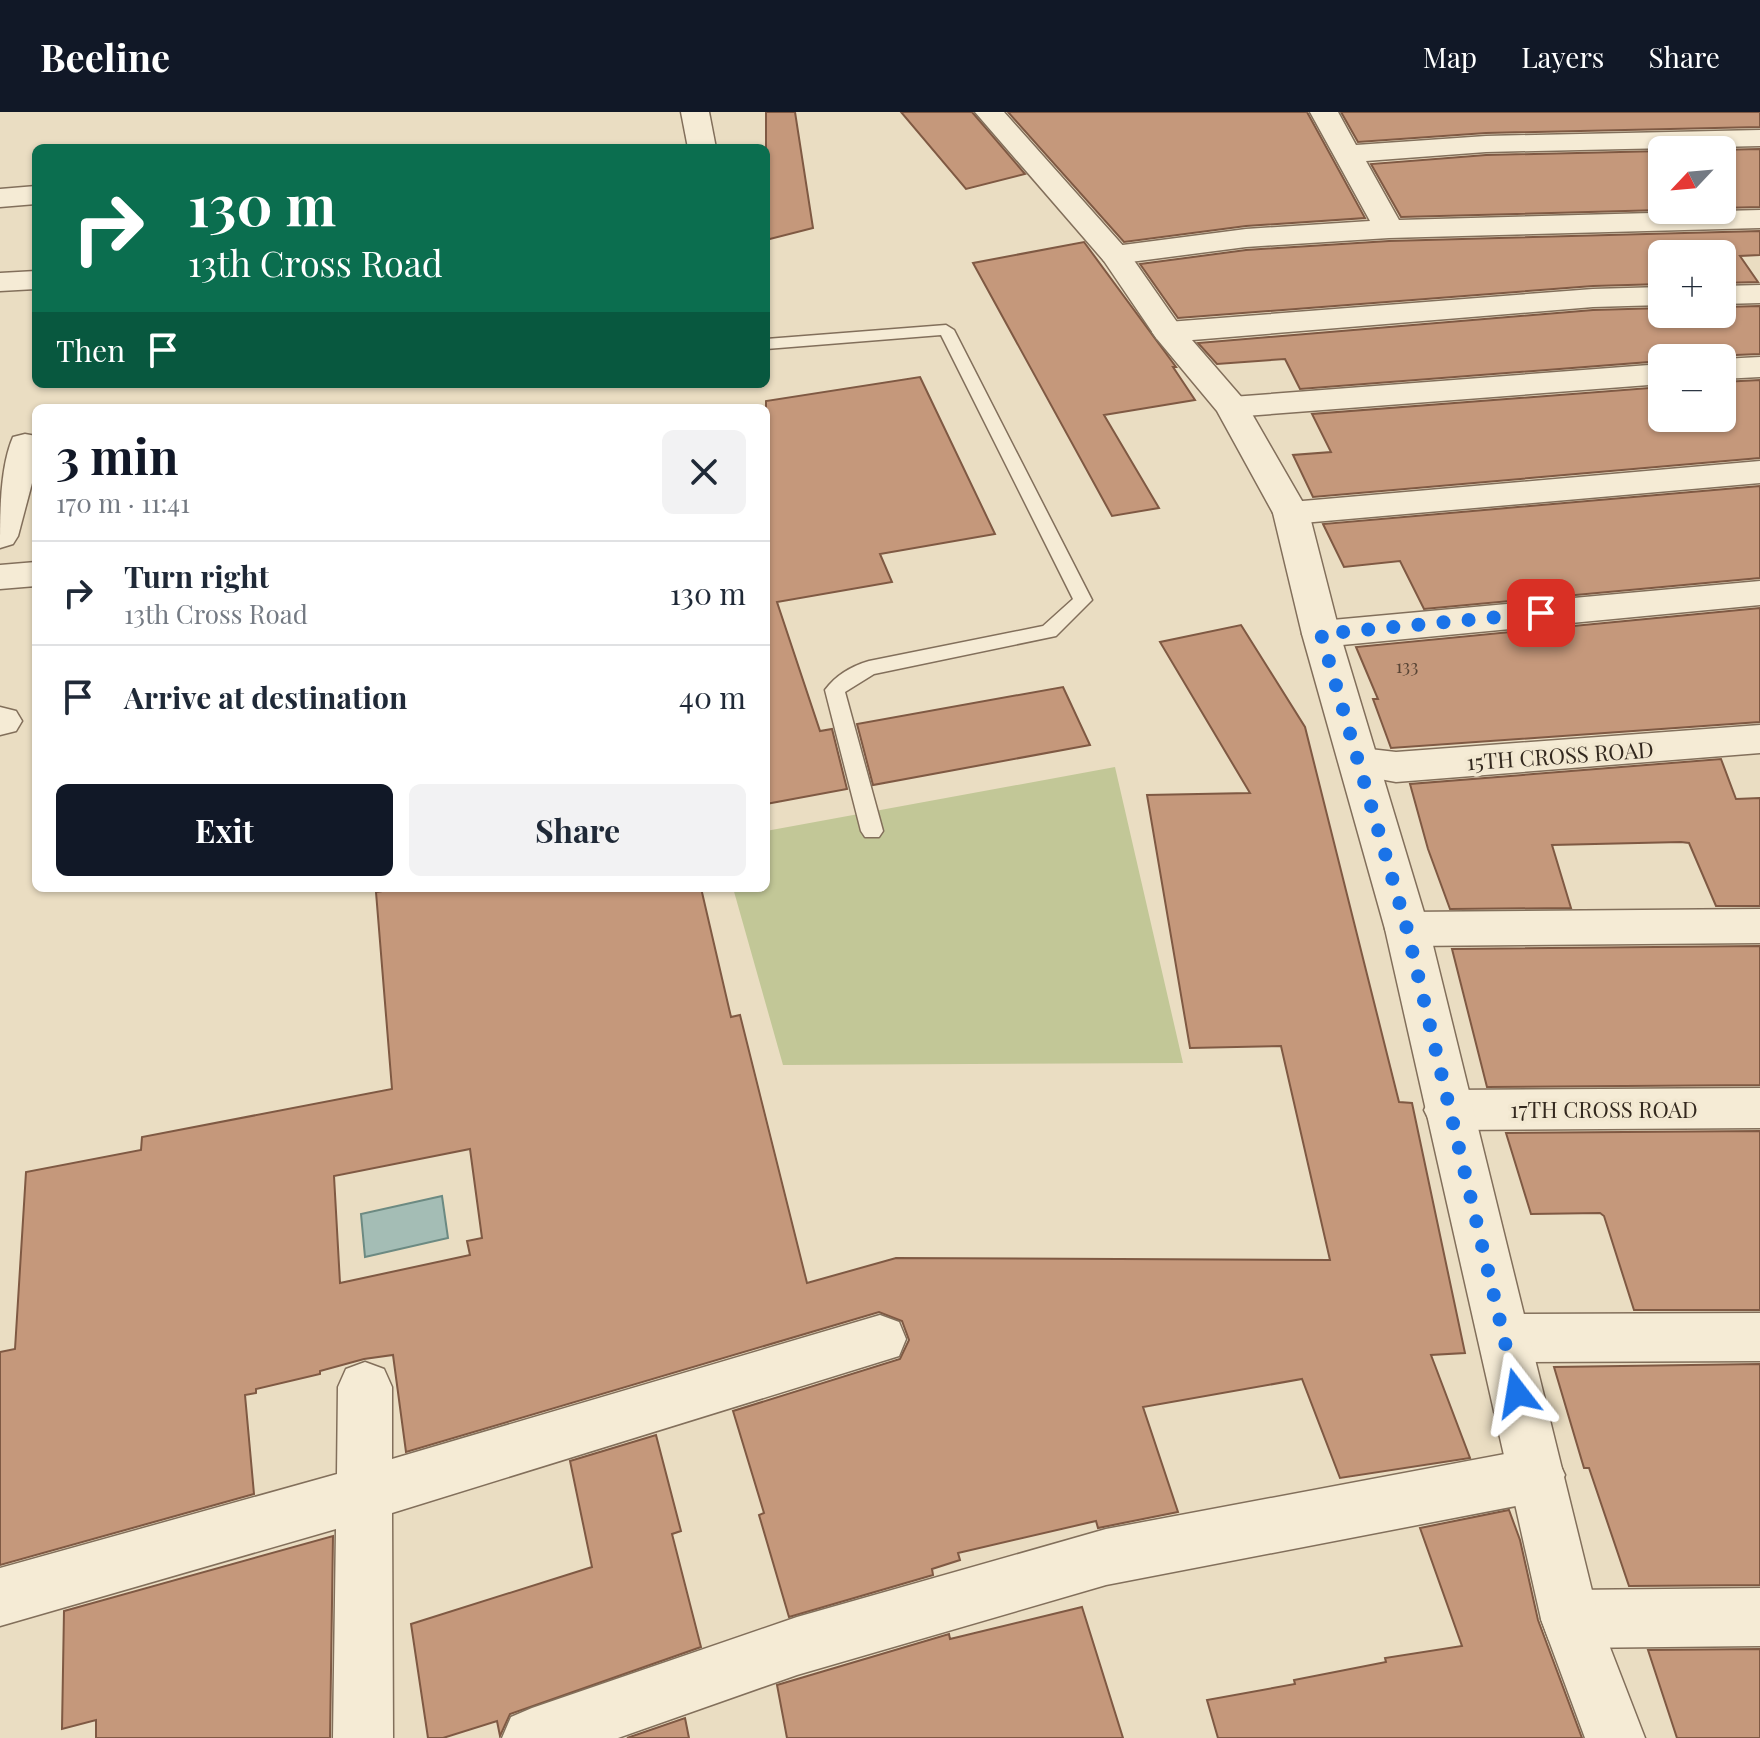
<!DOCTYPE html>
<meta charset="utf-8">
<style>
:root{--surface:#fff;--page:#f2f2f3;--text:#1f2937;--muted:#747a83;--line:#e0e1e3;--accent:#111827}
body{margin:0;font-family:"Playfair Display",serif;background:var(--page);color:var(--text);height:100vh;display:flex;flex-direction:column;font-size:30px;white-space:nowrap}
*{box-sizing:border-box;margin:0}
p{font-size:26px;color:var(--muted)}
.icon{flex:none;width:44px;height:44px;fill:none;stroke:currentColor;stroke-width:2;stroke-linecap:round;stroke-linejoin:round}
.map{position:relative;flex:1;overflow:hidden}
.sheet{position:absolute;left:32px;top:292px;width:738px;height:488px;display:flex;flex-direction:column;background:var(--surface);border-radius:12px;box-shadow:0 2px 6px #0004}
.sheet>*{flex:none}
.guide{position:absolute;left:32px;top:32px;width:738px;height:244px;border-radius:12px;box-shadow:0 2px 6px #0004;background:#0b6e4f;color:#fff;overflow:hidden}
.needle{width:52px;rotate:244deg}
.fabs{position:absolute;left:1648px;top:24px;display:grid;gap:16px}
.fabs a{display:grid;place-items:center;width:88px;height:88px;border-radius:12px;background:var(--surface);box-shadow:0 2px 6px #0004;font-size:40px}
.pin{position:absolute;display:grid;place-items:center;width:68px;height:68px;color:#fff;margin:-34px;border-radius:16px;box-shadow:0 4px 12px #0006}
.me{position:absolute;width:88px;margin:-44px;rotate:346deg;stroke-linejoin:round;filter:drop-shadow(0 0 6px #0008)}
.turn{display:flex;align-items:center;gap:28px;height:168px;padding:0 24px;font-size:36px}
.turn .icon{width:104px;height:104px;stroke-width:2.5}
.turn b{display:block;font-size:56px;line-height:68px}
.then{display:flex;align-items:center;height:76px;padding:0 24px;background:#0003;gap:16px;font-size:30px}
.round{display:grid;place-items:center;flex:none;width:84px;height:84px;border-radius:12px;background:var(--page)}
.overview{display:flex;align-items:center;justify-content:space-between;height:136px;padding:0 24px}
h1{font-size:48px;font-weight:700;line-height:60px;color:var(--accent)}
.action{display:flex;gap:16px;margin-top:auto;padding:16px 24px}
.action a{flex:1;height:92px;border-radius:12px;background:var(--accent);color:#fff;font-size:32px;font-weight:700;line-height:92px;text-align:center}
.action a+a{background:var(--page);color:var(--text)}
ul{padding:0;list-style:none}
li{display:flex;align-items:center;gap:24px;height:104px;padding:0 24px;border-top:2px solid var(--line)}
li div{flex:1}
li b{display:block;font-size:30px}
li em{font-style:normal}
header{display:flex;align-items:center;gap:48px;box-sizing:border-box;height:112px;padding:0 40px;background:var(--accent);color:#fff}
header strong{font-size:38px}
nav{display:flex;gap:44px;margin-inline-start:auto;font-size:28px}
.map>svg:first-child{display:block}
.green{fill:#c2c797}
.water{fill:#a4bdb5;stroke:#6c8a82;stroke-width:2}
.building{fill:#c5987b;stroke:#7f5943;stroke-width:2;fill-rule:evenodd}
.lines{fill:none;stroke-linecap:round;stroke-linejoin:round}
.service-casing{stroke:#826f5b;stroke-width:3}
.minor-casing{stroke:#826f5b;stroke-width:3}
.tertiary-casing{stroke:#826f5b;stroke-width:3}
.service{fill:#f5ebd5;fill-rule:evenodd}
.minor{fill:#f5ebd5;fill-rule:evenodd}
.tertiary{fill:#f5ebd5;fill-rule:evenodd}
.route{stroke:#1a73e8;stroke-width:14;stroke-dasharray:0 25.2}
.labels{text-anchor:middle;dominant-baseline:central;stroke-width:7;stroke-linejoin:round;paint-order:stroke}
.number-label{font-size:18px;fill:#584435}
.street-label{font-size:22px;fill:#33281e;stroke:#f2e8d1}
</style>
<header>
<strong>Beeline</strong>
<nav><a>Map</a><a>Layers</a><a>Share</a></nav>
</header>
<div class="map">
<svg width="1760" height="1626" viewBox="0 0 1760 1626">
<rect width="100%" height="100%" fill="#eaddc2"/>
<polygon class="green" points="1115,655 1183,951 783,953 733,776 766,776 766,719"/>
<polygon class="water" points="442,1084 448,1126 365,1145 361,1102"/>
<g class="building">
<polygon points="766,0 795,0 813,116 766,128"/>
<polygon points="901,0 972,0 1025,62 966,77"/>
<polygon points="1008,0 1307,0 1365,106 1246,114 1124,130"/>
<polygon points="1341,0 1760,0 1760,15 1486,21 1358,30"/>
<polygon points="1760,37 1760,95 1722,96 1722,38 1714,38"/>
<polygon points="1662,39 1662,98 1401,105 1371,52 1486,43"/>
<polygon points="1760,119 1760,143 1740,144 1758,170 1722,171 1722,142 1662,142 1662,172 1593,174 1178,206 1140,152 1246,138 1389,129"/>
<polygon points="1084,130 1176,255 1173,255 1195,288 1104,303 1159,396 1112,404 973,151"/>
<polygon points="1760,194 1760,242 1662,246 1662,249 1300,277 1285,247 1217,252 1198,231 1593,198 1662,196 1662,202 1722,202 1722,195"/>
<polygon points="920,265 995,422 880,442 892,470 777,490 820,619 832,617 847,677 766,692 766,289"/>
<polygon points="1760,268 1760,346 1313,385 1293,343 1331,340 1312,302 1662,275 1662,306 1722,306 1722,270"/>
<polygon points="1760,374 1760,466 1424,497 1400,449 1344,455 1323,412"/>
<polygon points="1760,496 1760,610 1391,636 1373,587 1378,587 1356,535"/>
<path d="M1241,513l64,102 94,375 13,1 53,250 -34,2 39,103 -130,20 -38,-99 -159,28 35,105 -80,16 -2,-7 -138,32 2,7 -28,9 1,6 -144,42 -30,-102 5,-2 -31,-102 167,-52 9,-19 -7,-19 -23,-9 -473,140 -13,-97 -29,4 -44,12v3l-64,15v4l-11,2 9,99 -254,71v-213l15,-3 11,-177 115,-22 1,-13 250,-48 -16,-197 26,-4h299l30,129 9,-2 67,268 89,-25 434,2 -49,-214 -91,2 -43,-253 103,-2 -90,-151zM470,1037l12,89 -15,3 3,14 -130,28 -6,-107z"/>
<polygon points="1063,575 1090,633 873,673 857,612"/>
<polygon points="1721,647 1736,687 1760,686 1760,794 1716,794 1689,731 1681,730 1552,733 1571,796 1450,797 1428,737 1410,672"/>
<polygon points="1760,834 1760,973 1487,975 1452,837"/>
<polygon points="1760,1019 1760,1198 1634,1198 1604,1104 1600,1101 1531,1102 1506,1021"/>
<polygon points="1760,1252 1760,1473 1629,1474 1589,1356 1584,1356 1554,1255"/>
<polygon points="656,1323 681,1419 672,1422 701,1535 510,1602 500,1624 497,1609 443,1626 428,1626 411,1512 592,1455 570,1349"/>
<polygon points="1509,1398 1520,1428 1538,1508 1582,1626 1218,1626 1207,1588 1295,1572 1294,1568 1386,1550 1385,1546 1462,1534 1420,1416"/>
<polygon points="333,1424 330,1626 96,1626 96,1608 62,1617 64,1499"/>
<polygon points="1082,1495 1123,1626 787,1626 777,1573 949,1522 950,1527"/>
<polygon points="1760,1537 1760,1626 1677,1626 1648,1538"/>
<polygon points="685,1606 689,1626 627,1626"/>
</g>
<g class="lines">
<g class="service-casing">
<path id="service" d="M946,213l8,5 138,270 -36,36 -182,38 -29,18 38,139 -4,6h-14l-4,-6 -36,-141c11,-15 27,-24 44,-29l174,-35 30,-27 -132,-264 -175,14v-10z"/>
</g>
<g class="minor-casing">
<g id="minor">
<polygon points="681,0 709,0 716,36 688,36"/>
<polygon points="1310,0 1338,0 1356,33 1486,24 1760,18 1760,34 1486,40 1366,49 1399,108 1760,98 1760,116 1389,126 1246,135 1115,152 1104,149 1100,143 1104,137 1115,134 1246,117 1370,109"/>
<polygon points="36,74 36,92 0,95 0,77"/>
<polygon points="36,159 36,177 0,179 0,161"/>
<polygon points="1760,173 1760,191 1722,192 1722,174"/>
<polygon points="1662,175 1662,193 1593,195 1168,230 1157,227 1152,220 1157,213 1168,210 1593,177"/>
<polygon points="1760,245 1760,265 1722,267 1722,247"/>
<polygon points="1662,252 1662,272 1232,305 1220,302 1215,295 1220,288 1232,285"/>
<path d="M25,322l11,2v32l-18,68 -5,8 -13,4c0,-35 0,-81 13,-111z"/>
<polygon points="1760,349 1760,371 1291,412 1278,409 1273,401 1278,393 1291,390"/>
<polygon points="36,450 36,474 0,477 0,453"/>
<polygon points="1760,469 1760,493 1321,535 1308,531 1302,522 1308,513 1321,509"/>
<polygon points="0,595 16,599 22,609 16,619 0,623"/>
<polygon points="1760,613 1760,641 1396,670 1347,661 1341,651 1347,641 1361,636 1396,640"/>
<polygon points="1760,797 1760,831 1407,834 1391,829 1385,817 1391,805 1407,800"/>
<polygon points="1760,976 1760,1016 1448,1018 1431,1012 1424,998 1431,984 1448,978"/>
<polygon points="1760,1201 1760,1249 1504,1250 1485,1243 1478,1226 1485,1209 1504,1202"/>
<polygon points="880,1203 899,1210 906,1227 899,1244 392,1401 393,1626 333,1626 336,1417 0,1514 0,1456 337,1362 338,1275 346,1257 365,1250 384,1257 392,1275 392,1347"/>
<polygon points="1537,1336 1556,1344 1565,1363 1556,1382 1537,1390 1106,1473 797,1563 618,1626 502,1626 511,1605 532,1596 797,1505 1106,1417"/>
<polygon points="1760,1476 1760,1534 1570,1536 1549,1528 1541,1507 1549,1486 1570,1478"/>
</g>
</g>
<g class="tertiary-casing">
<polygon id="tertiary" points="975,0 1004,0 1126,137 1179,213 1244,288 1309,401 1340,522 1429,817 1599,1507 1645,1626 1585,1626 1541,1507 1385,817 1302,522 1273,401 1217,299 1157,227 1104,149"/>
</g>
<use href="#service" class="service"/>
<use href="#minor" class="minor"/>
<use href="#tertiary" class="tertiary"/>
</g>
<g class="lines">
<polyline class="route" points="1517,1281 1407,817 1321,522 1541,501"/>
</g>
<g class="labels">
<g class="number-label">
<text x="1407" y="554">133</text>
</g>
<g class="street-label">
<text transform="translate(1560 643) rotate(-4)">15TH CROSS ROAD</text>
<text x="1604" y="997">17TH CROSS ROAD</text>
</g>
</g>
</svg>
<div class="fabs">
<a><svg class="needle" viewBox="-14 -14 28 28"><path d="M0-13l5 13h-10z" fill="#e53935"/><path d="M0 13l5-13h-10z" fill="#747a83"/></svg></a>
<a>+</a>
<a>−</a>
</div>
<div class="pin" style="left:1541px;top:501px;background:#d93025"><svg class="icon" aria-label="arrive" viewBox="0 0 24 24"><path d="M6 21V4h12l-3 4 3 4H6"/></svg></div>
<svg class="me" style="left:1517px;top:1281px" viewBox="-20 -20 40 40"><path d="M0-17L14 15 0 8-14 15z" fill="#1a73e8" stroke="#fff" stroke-width="4"/></svg>
<div class="guide">
<div class="turn"><svg class="icon" aria-label="right" viewBox="0 0 24 24"><path d="M7 20v-9h11M14 6l5 5-5 5"/></svg><div><b>130 m</b>13th Cross Road</div></div>
<div class="then">Then<svg class="icon" aria-label="arrive" viewBox="0 0 24 24"><path d="M6 21V4h12l-3 4 3 4H6"/></svg></div>
</div>
<section class="sheet">
<div class="overview"><div><h1>3 min</h1><p>170 m · 11:41</p></div><a class="round"><svg class="icon" aria-label="close" viewBox="0 0 24 24"><path d="M6 6l12 12M18 6L6 18"/></svg></a></div>
<ul>
<li><svg class="icon" aria-label="right" viewBox="0 0 24 24"><path d="M7 20v-9h11M14 6l5 5-5 5"/></svg><div><b>Turn right</b><p>13th Cross Road</p></div><em>130 m</em></li>
<li><svg class="icon" aria-label="arrive" viewBox="0 0 24 24"><path d="M6 21V4h12l-3 4 3 4H6"/></svg><div><b>Arrive at destination</b></div><em>40 m</em></li>
</ul>
<div class="action"><a>Exit</a><a>Share</a></div>
</section>
</div>
